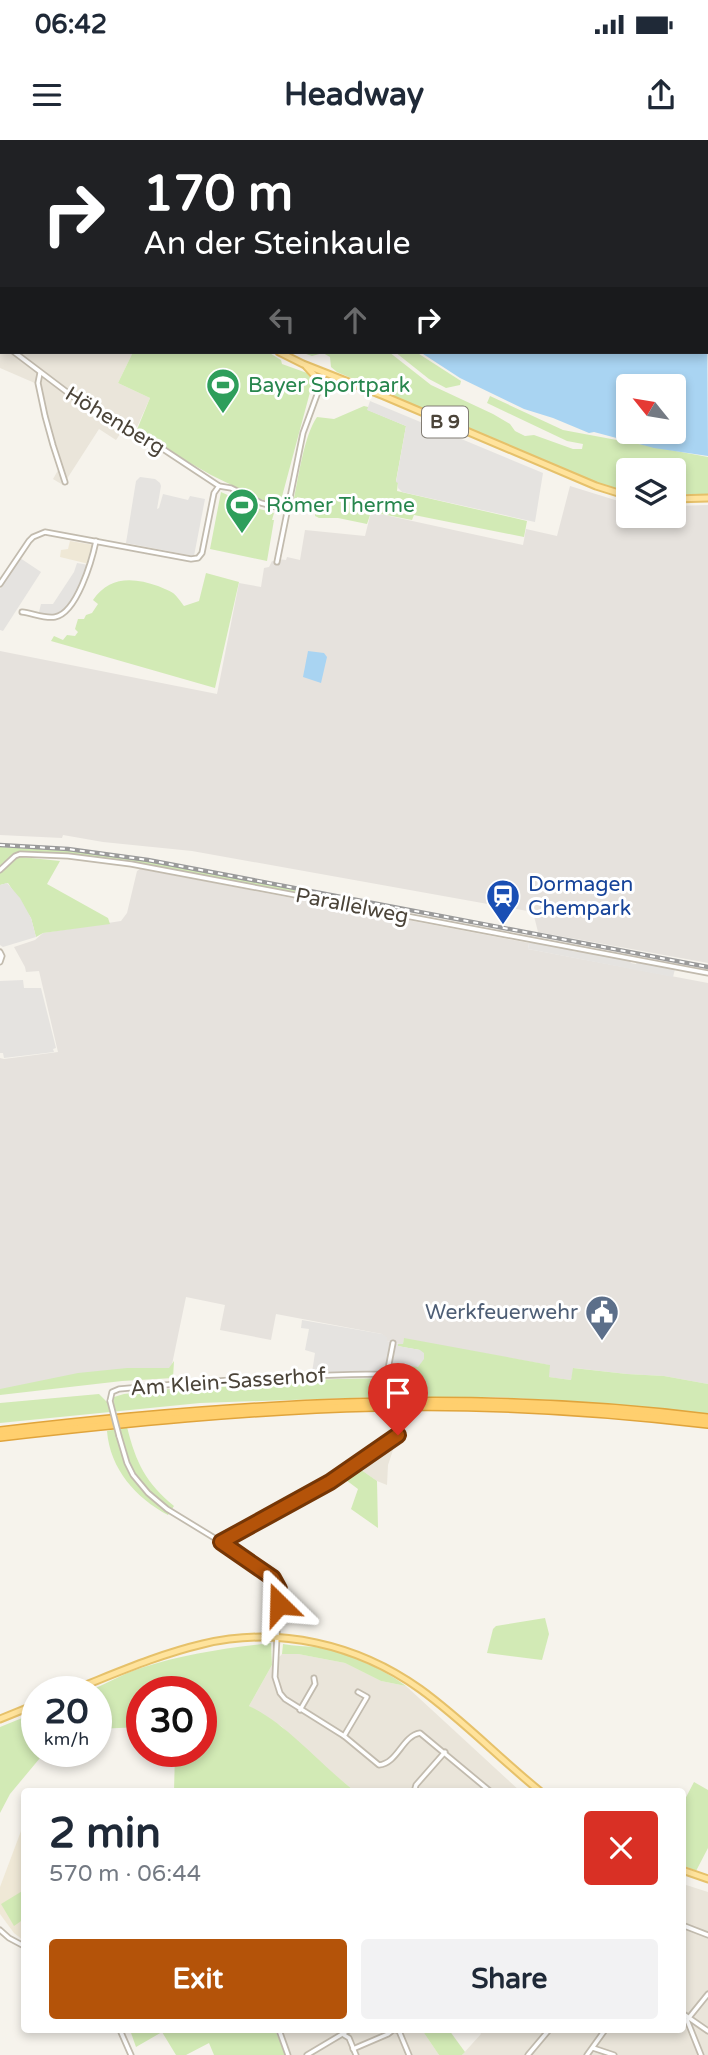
<!DOCTYPE html>
<meta charset="utf-8">
<style>
:root{--surface:#fff;--page:#f2f2f3;--text:#1f2937;--muted:#747a83;--accent:#b45309}
body{margin:0;font-family:"Varela Round",sans-serif;background:var(--page);color:var(--text);height:100vh;display:flex;flex-direction:column;font-size:26px;white-space:nowrap}
*{box-sizing:border-box;margin:0}
p{font-size:23px;color:var(--muted)}
.icon{flex:none;width:38px;height:38px;fill:none;stroke:currentColor;stroke-width:2;stroke-linecap:round;stroke-linejoin:round}
.map{position:relative;flex:1;overflow:hidden}
.panel{position:absolute;left:21px;top:1648px;width:665px;height:245px;display:flex;flex-direction:column;background:var(--surface);border-radius:7px;box-shadow:0 4px 10px #0003}
.panel>*{flex:none}
.guide{position:absolute;left:0px;top:0px;width:709px;height:214px;box-shadow:0 4px 10px #0003;background:#202124;color:#fff;overflow:hidden}
.needle{width:46px;rotate:300deg}
.tools{position:absolute;left:616px;top:234px;display:grid;gap:14px}
.tools a{display:grid;place-items:center;width:70px;height:70px;border-radius:7px;background:var(--surface);box-shadow:0 4px 10px #0003;font-size:35px}
.speed{position:absolute;left:21px;top:1536px;display:flex;gap:14px;font-size:35px;font-weight:700;text-align:center}
.speed>*{display:grid;place-content:center;width:91px;height:91px;border-radius:50%;background:var(--surface);box-shadow:0 4px 10px #0003;line-height:1}
.speed small{font-size:18px;font-weight:400}
.speed .limit{border:10px solid #d22;background:#fff;color:#111}
.pin{position:absolute;display:grid;place-items:center;width:60px;height:60px;color:#fff;margin:-72px -30px;border-radius:50% 50% 50% 0;rotate:-45deg;box-shadow:0 0 7px #0007}
.pin .icon{rotate:45deg}
.me{position:absolute;width:77px;margin:-38px;rotate:338deg;stroke-linejoin:round;filter:drop-shadow(0 0 5px #0008)}
.turn{display:flex;align-items:center;gap:24px;height:147px;padding:0 28px;font-size:32px}
.turn .icon{width:91px;height:91px;stroke-width:2.5}
.turn b{display:block;font-size:49px;line-height:60px}
.lanes{display:flex;align-items:center;height:66px;padding:0 28px;background:#0003;justify-content:center;gap:35px;direction:ltr}
.lanes .off{opacity:.35}
.round{display:grid;place-items:center;flex:none;width:74px;height:74px;border-radius:7px;background:var(--page)}
.headline{display:flex;align-items:center;justify-content:space-between;height:119px;padding:0 28px}
h1{font-size:42px;font-weight:700;line-height:52px}
.action{display:flex;gap:14px;margin-top:auto;padding:14px 28px}
.action a{flex:1;height:80px;border-radius:7px;background:var(--accent);color:#fff;font-size:28px;font-weight:700;line-height:80px;text-align:center}
.action a+a{background:var(--page);color:var(--text)}
.status{display:flex;justify-content:space-between;align-items:center;height:49px;padding:0 35px;background:var(--surface);direction:ltr}
.status svg{height:19px;fill:currentColor}
header{display:flex;justify-content:space-between;align-items:center;height:91px;padding:0 28px;background:var(--surface);font-size:32px;font-weight:700}
.map>svg:first-child{display:block}
.residential{fill:#eae5da}
.industrial{fill:#e6e2dd}
.education{fill:#efe8d6}
.green{fill:#d2eab5}
.parking{fill:#e5e3e0}
.water{fill:#a9d4f2;fill-rule:evenodd}
.lines{fill:none;stroke-linecap:round;stroke-linejoin:round}
.minor-casing{stroke:#c2bbae;stroke-width:7}
.major-casing{stroke:#e6c16a;stroke-width:9}
.highway-casing{stroke:#e0a43c;stroke-width:10}
.minor{stroke:#fff;stroke-width:3.5}
.major{stroke:#ffe39c;stroke-width:5}
.highway{stroke:#ffcf6e;stroke-width:7}
.rail-casing{stroke:#9a9a9a;stroke-width:4.5}
.rail{stroke:#fff;stroke-width:2;stroke-dasharray:5;stroke-linecap:butt}
.minor-bridge-casing{stroke:#c2bbae;stroke-width:7;stroke-linecap:butt}
.minor-bridge{stroke:#fff;stroke-width:3.5}
.route-casing{stroke:#753606;stroke-width:18}
.route{stroke:#b45309;stroke-width:12}
.labels{text-anchor:middle;dominant-baseline:central;stroke-width:6;stroke-linejoin:round;paint-order:stroke}
.shield{fill:#fff;stroke:#817c74;stroke-width:2}
.shield-label{font-size:19px;font-weight:bold;fill:#4b4439}
.leisure-label{font-size:21px;fill:#27864d;stroke:#fff;text-anchor:start}
.street-label{font-size:21px;fill:#4b4439;stroke:#fff}
.transit-label{font-size:21px;fill:#164399;stroke:#fff;text-anchor:start}
.service-label{font-size:21px;fill:#4e5e75;stroke:#fff;text-anchor:end}
</style>
<div class="status"><b>06:42</b><svg viewBox="0 0 49 12"><path d="M0 12V9h3v3zM5 12V6h3v6zM10 12V3h3v9zM15 12V0h3v12zM26 1h20v11H26zM47 4h2v5h-2z"/></svg></div>
<header><svg class="icon" aria-label="menu" viewBox="0 0 24 24"><path d="M4 6h16M4 12h16M4 18h16"/></svg>Headway<svg class="icon" aria-label="share" viewBox="0 0 24 24"><path d="M12 15V3M7 8l5-5 5 5M5 13v7h14v-7"/></svg></header>
<div class="map">
<svg width="708" height="1915" viewBox="0 0 708 1915">
<rect width="100%" height="100%" fill="#f6f3ec"/>
<g class="residential">
<polygon points="0,162 2,162 2,212 133,212 118,243 150,258 133,296 122,291 116,300 99,289 63,345 53,339 60,327 37,244 0,228"/>
<polygon points="396,1298 396,1301 388,1325 387,1345 377,1341 357,1327 382,1306"/>
<polygon points="282,1514 298,1514 345,1523 381,1541 406,1546 521,1652 356,1652 324,1627 281,1586 249,1566 272,1525"/>
<polygon points="683,1744 708,1752 708,1915 462,1915 481,1894 479,1890 682,1890"/>
<polygon points="280,1890 422,1890 439,1915 292,1915"/>
</g>
<g class="industrial">
<polygon points="570,346 628,364 628,376 674,376 674,366 708,365 708,823 538,792 533,772 192,711 103,702 63,695 62,698 0,695 0,511 217,554 239,443 261,447 264,428 269,427 272,421 276,422 278,419 286,420 287,417 300,420 305,390 365,396 371,372 523,405 526,389 557,396"/>
<polygon points="140,729 529,803 528,809 708,843 708,1244 664,1236 627,1234 574,1228 571,1240 548,1237 549,1225 404,1199 403,1205 387,1201 382,1194 276,1174 271,1200 220,1190 225,1165 186,1157 170,1234 0,1252 0,918 4,919 58,912 39,831 26,832 25,827 14,807 35,800 43,793 121,781 127,773 137,731"/>
</g>
<g class="education">
<polygon points="70,401 94,405 89,424 60,417 61,410 68,409"/>
<polygon points="24,1683 24,1800 23,1800 14,1793 0,1774 0,1747"/>
</g>
<g class="green">
<polygon points="444,0 708,0 708,151 707,2 445,2"/>
<polygon points="133,212 268,212 281,220 282,224 307,233 313,241 280,364 260,359 211,335 136,292 150,258 118,243"/>
<polygon points="300,212 389,212 431,245 493,274 510,284 515,291 525,296 534,295 573,309 582,309 583,304 567,301 487,263 490,256 563,290 708,317 708,354 674,354 674,331 628,331 628,351 603,345 337,232 331,227 330,217 323,213 312,216"/>
<polygon points="395,212 416,212 461,241 460,245 446,248 429,239"/>
<path d="M364,266l4,1v3l38,16 -10,55 2,1 -1,9 130,30 -3,16 -110,-22 -2,5 -41,-8 -4,12 -29,-6h-19l-4,-2v-10l-5,-3v-3l-13,-3 -3,12 -1,-6c5,-23 11,-68 24,-86l17,2z"/>
<polygon points="221,352 256,368 274,373 272,380 274,380 267,421 210,409"/>
<path d="M206,433l33,9 -24,106 -164,-47 3,-5 9,4 4,-5 8,1 3,-4 -3,-3 3,-10h6l2,-4 6,-2 6,-9 -5,-4c16,-24 40,-23 65,-14 4,2 11,4 15,7 4,3 8,9 11,13l15,-5z"/>
<polygon points="0,707 72,711 141,720 388,767 387,772 151,726 68,715 17,713 12,716 60,721 47,744 108,778 110,784 43,793 36,797 31,778 8,743 0,745"/>
<path d="M404,1198l146,27 -1,12 22,3 2,-12 54,6 37,2 44,8v30l-156,-14 -57,-3h-117l-178,6 -200,20v-20l99,-9 14,14 1,-11 10,-3c88,-11 176,-15 265,-16l4,-15 25,3 2,-16 -23,-4 1,-2h5z"/>
<polygon points="174,1221 173,1238 122,1241 0,1255 0,1249 78,1233 127,1228 169,1228"/>
<path d="M127,1287c9,36 19,56 47,79l-6,9c-32,-17 -58,-46 -61,-84z"/>
<polygon points="357,1327 377,1341 378,1388 351,1369 358,1349 342,1337"/>
<polygon points="545,1478 549,1494 542,1520 487,1513 493,1489 496,1486"/>
<path d="M271,1503l1,22 -23,41c40,19 71,59 107,86h-182l1,-40h26v-60h-59v35l-46,2v-37h-10c18,-7 36,-18 55,-24 42,-14 86,-20 130,-25z"/>
<path d="M283,1504c11,2 22,2 33,3 33,6 64,20 90,39l-25,-5 -36,-18 -47,-9h-16z"/>
<polygon points="37,1572 37,1612 45,1612 10,1654 0,1673 0,1587"/>
<polygon points="694,1642 708,1650 708,1708 696,1731 682,1725 683,1705 685,1700 683,1698 683,1663"/>
<polygon points="24,1750 24,1779 14,1786 1,1764"/>
<polygon points="130,1890 275,1890 286,1915 214,1915 209,1903 186,1915 176,1915 162,1892 136,1907"/>
<polygon points="422,1890 449,1890 465,1912 462,1915 439,1915"/>
</g>
<g class="parking">
<polygon points="370,261 543,333 535,382 402,352 398,348 398,343 396,342 406,286 367,270"/>
<polygon points="140,337 155,339 160,343 161,346 157,369 159,368 163,354 188,360 190,356 205,359 194,416 126,403 136,341"/>
<polygon points="20,418 41,432 3,491 0,490 0,449"/>
<polygon points="77,423 89,425 72,459 62,472 54,476 41,474 39,472 41,464 53,464 74,432"/>
<polygon points="7,743 20,758 31,778 36,797 3,807 0,805 0,745"/>
<polygon points="533,802 572,809 572,811 577,812 578,810 630,820 631,823 636,824 637,821 675,829 673,837 528,809 529,803 532,803"/>
<polygon points="23,840 24,848 41,848 56,908 53,909 54,912 4,918 3,913 0,913 0,841"/>
<polygon points="302,1180 382,1194 387,1197 387,1201 398,1204 398,1206 420,1210 424,1213 424,1219 418,1227 393,1223 390,1238 311,1239 315,1213 305,1210 309,1189 301,1188"/>
</g>
<g class="water">
<path d="M707,173l1,143 -54,-8 -60,-16 -5,1 -36,-15 -29,-9 -64,-31 -40,-26h287zM628,247h46v45h-46z"/>
<polygon points="308,511 324,513 327,517 321,543 303,537"/>
</g>
<g class="lines">
<g class="minor-casing">
<g id="minor">
<polyline points="3,2 4,0"/>
<polyline points="0,26 2,13"/>
<polyline points="0,187 2,196"/>
<polyline points="0,200 2,200"/>
<polyline points="14,212 88,268 117,286 163,309 219,346 231,348 261,363 287,370"/>
<polyline points="40,233 38,243 45,276 53,305 65,342"/>
<polyline points="277,422 303,293 325,233"/>
<polyline points="0,444 29,401 33,397 45,392 191,419 198,418 202,413 214,353 219,346"/>
<path d="M22,472c10,1 23,7 33,5 22,-4 37,-57 41,-76"/>
<polyline points="0,730 15,716 20,714 68,716 131,724 708,833"/>
<polyline points="0,812 2,816 0,822"/>
<path d="M110,1261l2,-9 7,-3c87,-8 174,-14 262,-15l7,-5 5,-26"/>
<path d="M119,1296l8,27 6,12 15,18 19,16 54,33 48,34 8,9 2,8 -4,84 5,16 5,6 59,37 35,29c19,-2 23,-29 41,-32l71,59"/>
<polyline points="221,1402 330,1342 398,1295"/>
<polyline points="300,1570 315,1544 314,1538"/>
<polyline points="344,1596 367,1557 358,1552"/>
<polyline points="414,1652 416,1645 445,1612"/>
<polyline points="682,1785 708,1795"/>
<polyline points="0,1790 9,1798 24,1806"/>
<polyline points="682,1873 708,1891"/>
<polyline points="120,1890 131,1915"/>
<polyline points="279,1890 288,1915"/>
<polyline points="396,1890 399,1891 409,1915"/>
<polyline points="344,1895 349,1898 356,1915"/>
<polyline points="593,1908 614,1915"/>
<polyline points="353,1909 388,1894 393,1890"/>
<polyline points="307,1915 349,1890"/>
<polyline points="528,1915 549,1890"/>
<polyline points="587,1915 605,1890"/>
<polyline points="701,1915 687,1880 708,1854"/>
</g>
</g>
<g class="major-casing">
<g id="major">
<polyline points="0,98 2,98"/>
<polyline points="279,212 303,224 384,256 596,346 628,356"/>
<polyline points="306,226 315,236 319,246"/>
<polyline points="674,359 708,358"/>
<path d="M68,1552c44,-17 88,-37 135,-48 75,-18 154,0 217,45 43,31 80,70 121,103"/>
<polyline points="0,1579 37,1564"/>
<polyline points="682,1730 708,1739"/>
</g>
</g>
<g class="highway-casing">
<g id="highway">
<path d="M0,1291c235,-28 472,-43 708,-13"/>
<path d="M0,1297c124,-14 250,-27 375,-30 111,-3 223,4 333,17"/>
</g>
</g>
<use href="#minor" class="minor"/>
<use href="#major" class="major"/>
<use href="#highway" class="highway"/>
<g class="rail-casing">
<polyline id="rail" points="0,705 68,709 148,720 708,827"/>
</g>
<use href="#rail" class="rail"/>
<g class="minor-bridge-casing">
<polyline id="minor-bridge" points="110,1261 119,1296"/>
</g>
<use href="#minor-bridge" class="minor-bridge"/>
</g>
<g class="lines">
<g class="route-casing">
<polyline id="route" points="279,1464 279,1449 273,1438 221,1402 330,1342 398,1295"/>
</g>
<use href="#route" class="route"/>
</g>
<defs>
<g id="stadium-pin" transform="scale(1.75)"><path d="M0 17L-7.5 6A9.5 9.5 0 1 1 7.5 6Z" fill="#2e9e5b" stroke="#fff"/><path d="M0-5a6.5 5 0 1 0 0 10a6.5 5 0 1 0 0-10ZM-3.5-1.8h7v3.6h-7Z" fill="#fff"/></g>
<g id="station-pin" transform="scale(1.75)"><path d="M0 17L-7.5 6A9.5 9.5 0 1 1 7.5 6Z" fill="#1a4fb4" stroke="#fff"/><path d="M-3-6H3Q5-6 5-4V2Q5 4 3 4L4.5 6H3L1.5 4h-3L-3 6H-4.5L-3 4Q-5 4-5 2V-4Q-5-6-3-6ZM-3.5-4v3h7v-3ZM-3.5 1v1.5H-2V1ZM2 1v1.5H3.5V1Z" fill="#fff"/></g>
<g id="civic-pin" transform="scale(1.75)"><path d="M0 17L-7.5 6A9.5 9.5 0 1 1 7.5 6Z" fill="#5c6f8a" stroke="#fff"/><path d="M-.6-6.5H3V-4.5H.6V-3L4-1V1h2V6H-6V1h2V-1L-.6-3ZM-1.2 2.5V6h2.4V2.5Z" fill="#fff"/></g>
</defs>
<g fill-rule="evenodd">
<use href="#stadium-pin" x="223" y="245"/>
<use href="#stadium-pin" x="242" y="365"/>
<use href="#station-pin" x="503" y="756"/>
<use href="#civic-pin" x="602" y="1172"/>
</g>
<g class="labels">
<rect class="shield" x="422" y="266.5" width="46" height="31" rx="5"/>
<g class="shield-label">
<text x="445" y="282">B 9</text>
</g>
<g class="leisure-label">
<text x="248" y="245">Bayer Sportpark</text>
<text x="266" y="365">Römer Therme</text>
</g>
<g class="street-label">
<text transform="translate(115 281) rotate(31)">Höhenberg</text>
<text transform="translate(352 766) rotate(11)">Parallelweg</text>
<text transform="translate(228 1242) rotate(-4)">Am Klein-Sasserhof</text>
</g>
<g class="transit-label">
<text x="528" y="744">Dormagen<tspan x="528" dy="24">Chempark</tspan></text>
</g>
<g class="service-label">
<text x="578" y="1172">Werkfeuerwehr</text>
</g>
</g>
</svg>
<div class="tools">
<a><svg class="needle" viewBox="-14 -14 28 28"><path d="M0-13l5 13h-10z" fill="#e53935"/><path d="M0 13l5-13h-10z" fill="#747a83"/></svg></a>
<a><svg class="icon" aria-label="layers" viewBox="0 0 24 24"><path d="M12 4l9 5-9 5-9-5zM3 14l9 5 9-5"/></svg></a>
</div>
<div class="speed"><div>20<small>km/h</small></div><div class="limit">30</div></div>
<div class="pin" style="left:398px;top:1295px;background:#d93025"><svg class="icon" aria-label="arrive" viewBox="0 0 24 24"><path d="M6 21V4h12l-3 4 3 4H6"/></svg></div>
<svg class="me" style="left:279px;top:1464px" viewBox="-20 -20 40 40"><path d="M0-17L14 15 0 8-14 15z" fill="#b45309" stroke="#fff" stroke-width="4"/></svg>
<div class="guide">
<div class="turn"><svg class="icon" aria-label="right" viewBox="0 0 24 24"><path d="M7 20v-9h11M14 6l5 5-5 5"/></svg><div><b>170 m</b>An der Steinkaule</div></div>
<div class="lanes"><svg class="icon off" aria-label="left" viewBox="0 0 24 24"><path d="M17 20v-9H6M10 6l-5 5 5 5"/></svg><svg class="icon off" aria-label="ahead" viewBox="0 0 24 24"><path d="M12 20V5M6 11l6-6 6 6"/></svg><svg class="icon" aria-label="right" viewBox="0 0 24 24"><path d="M7 20v-9h11M14 6l5 5-5 5"/></svg></div>
</div>
<section class="panel">
<div class="headline"><div><h1>2 min</h1><p>570 m · 06:44</p></div><a class="round" style="background:#d93025;color:#fff"><svg class="icon" aria-label="close" viewBox="0 0 24 24"><path d="M6 6l12 12M18 6L6 18"/></svg></a></div>
<div class="action"><a>Exit</a><a>Share</a></div>
</section>
</div>
